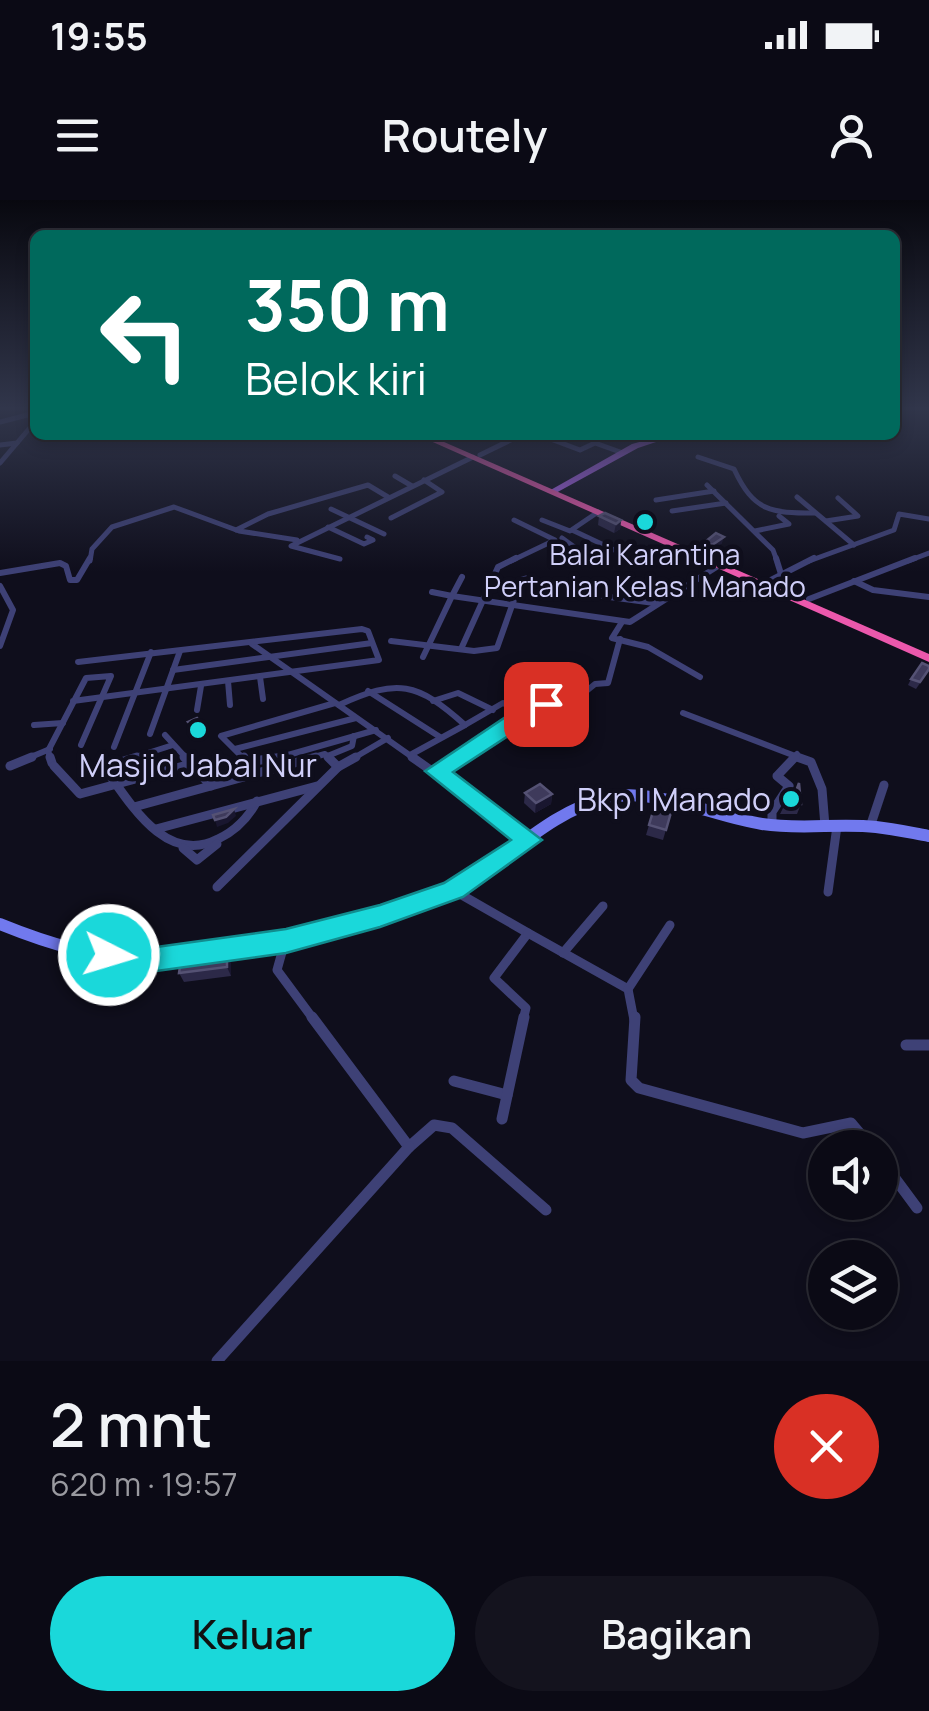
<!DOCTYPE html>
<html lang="id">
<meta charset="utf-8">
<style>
:root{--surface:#0b0a15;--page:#14131e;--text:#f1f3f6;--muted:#9a9aa0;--line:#2b2b34;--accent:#1ad8da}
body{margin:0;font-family:Manrope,sans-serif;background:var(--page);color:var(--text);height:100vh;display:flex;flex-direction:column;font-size:38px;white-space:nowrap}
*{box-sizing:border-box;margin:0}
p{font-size:32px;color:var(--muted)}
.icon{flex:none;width:55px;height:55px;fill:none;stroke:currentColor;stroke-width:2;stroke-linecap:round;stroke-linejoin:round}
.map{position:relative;height:1161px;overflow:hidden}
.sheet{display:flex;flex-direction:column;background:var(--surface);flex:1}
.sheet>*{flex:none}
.guide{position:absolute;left:30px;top:30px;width:870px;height:210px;border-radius:15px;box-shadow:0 5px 15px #0003,0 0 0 2px var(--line);background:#00695c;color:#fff;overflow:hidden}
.buttons{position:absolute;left:808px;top:930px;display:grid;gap:20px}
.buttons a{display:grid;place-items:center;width:90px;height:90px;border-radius:50%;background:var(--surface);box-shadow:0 5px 15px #0003,0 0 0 2px var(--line);font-size:50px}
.pin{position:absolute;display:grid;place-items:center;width:85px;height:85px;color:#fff;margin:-42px;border-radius:20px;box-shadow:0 5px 15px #0006}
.me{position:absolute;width:110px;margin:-55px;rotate:95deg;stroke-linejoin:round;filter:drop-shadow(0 0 8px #0008)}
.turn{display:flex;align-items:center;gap:35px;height:210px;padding:0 50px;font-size:45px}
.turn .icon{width:130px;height:130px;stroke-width:2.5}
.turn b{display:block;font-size:70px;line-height:85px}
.round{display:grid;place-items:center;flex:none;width:105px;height:105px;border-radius:52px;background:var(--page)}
.head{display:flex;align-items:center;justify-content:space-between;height:170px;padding:0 50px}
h1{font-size:60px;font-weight:600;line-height:75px}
.primary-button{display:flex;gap:20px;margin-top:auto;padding:20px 50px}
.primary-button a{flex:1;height:115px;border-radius:60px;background:var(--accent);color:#111;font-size:40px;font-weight:600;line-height:115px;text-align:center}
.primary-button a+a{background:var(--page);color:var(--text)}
.status{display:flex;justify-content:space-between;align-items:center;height:70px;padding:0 50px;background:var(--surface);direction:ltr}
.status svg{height:28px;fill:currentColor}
header{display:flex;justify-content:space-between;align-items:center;height:130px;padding:0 50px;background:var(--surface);font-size:45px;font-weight:600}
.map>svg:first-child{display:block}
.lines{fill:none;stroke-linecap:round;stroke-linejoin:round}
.street-far3{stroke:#3e4176;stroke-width:5}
.street-far2{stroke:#3e4176;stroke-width:6}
.street-far1{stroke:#3e4176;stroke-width:9}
.street{stroke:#3e4176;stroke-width:11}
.secondary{stroke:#7179ee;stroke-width:12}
.primary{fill:#ac63ec;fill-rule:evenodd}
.highway{fill:#eb58ac;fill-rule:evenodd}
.wall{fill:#2c2948}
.shaded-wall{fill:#19162f}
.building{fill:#3e3a5b;stroke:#555274;stroke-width:2.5}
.route{fill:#1ad8da;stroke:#118c8e;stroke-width:2.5}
.poi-dot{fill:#1ad8da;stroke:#0f0e1c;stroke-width:4}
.labels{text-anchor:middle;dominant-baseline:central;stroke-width:9;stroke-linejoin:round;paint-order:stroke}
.far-poi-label{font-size:28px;fill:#d0cff9;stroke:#0f0e1c}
.poi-label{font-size:32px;fill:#d0cff9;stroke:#0f0e1c}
</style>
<div class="status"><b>19:55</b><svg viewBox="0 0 49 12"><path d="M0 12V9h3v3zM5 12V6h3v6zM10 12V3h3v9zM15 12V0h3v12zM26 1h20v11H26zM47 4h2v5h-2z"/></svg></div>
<header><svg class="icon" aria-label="menu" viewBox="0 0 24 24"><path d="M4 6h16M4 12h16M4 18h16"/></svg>Routely<svg class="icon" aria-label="person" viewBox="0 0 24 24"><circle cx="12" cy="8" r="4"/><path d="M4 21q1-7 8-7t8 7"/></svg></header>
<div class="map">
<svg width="929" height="1161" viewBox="0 0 929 1161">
<rect width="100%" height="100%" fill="#0f0e1c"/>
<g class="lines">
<g class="street-far3">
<polyline points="0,222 35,213"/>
<polyline points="369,235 377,239 387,235"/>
<polyline points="540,235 580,250 595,243 623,253"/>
<polyline points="327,236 332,235"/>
<polyline points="0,245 17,243 34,223 29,215"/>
<polyline points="480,255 521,235"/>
<path d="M698,257l36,12c20,43 37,44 81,44"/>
<polyline points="0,263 17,243"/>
<polyline points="395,276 412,286"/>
<polyline points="707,285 773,350 777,361"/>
<polyline points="797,297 854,345"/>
<polyline points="656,300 714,291"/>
<polyline points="331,309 384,334"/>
<polyline points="672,311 726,303"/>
<polyline points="391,318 442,292 424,280"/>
<polyline points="542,320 570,331 598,312"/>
<polyline points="826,321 858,316 838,298"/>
<polyline points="328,327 364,344 373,340 367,337"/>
<polyline points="236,330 268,314 368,285 388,297"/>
<polyline points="572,330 625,355"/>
<polyline points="755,331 789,324 779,316"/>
<polyline points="562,338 580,351 579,357"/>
<polyline points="340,359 291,346 473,257"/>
<polyline points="90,361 92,349 112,327 174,307 239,331 297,340"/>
<polyline points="511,361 555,340 514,320"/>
<polyline points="809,361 894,330 899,314 929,319"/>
<polyline points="908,361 929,353"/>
</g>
<g class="street-far2">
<polyline points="776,358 781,374"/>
<polyline points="0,373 60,363 66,366 70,380 77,380 90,358"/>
<polyline points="462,377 452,396 630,422 718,366"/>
<polyline points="769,381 814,358"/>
<polyline points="854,381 873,390 929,397"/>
<polyline points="569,382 580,393 654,403"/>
<polyline points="0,386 13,410 0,446"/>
<polyline points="652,388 667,396"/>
<polyline points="809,399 915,358"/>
<polyline points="622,422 612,438 648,447 700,477"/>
<polyline points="391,441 474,451 497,448 521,380 532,377"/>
<polyline points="252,444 415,559"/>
<polyline points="461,449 498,367 516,358"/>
<polyline points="423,457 452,396 432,392"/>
<polyline points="173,470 372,443"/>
<polyline points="260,477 263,499"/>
<polyline points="228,481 230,505"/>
<polyline points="368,491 440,537"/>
<polyline points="73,501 379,460 368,431 362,429 78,462"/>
<polyline points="433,501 458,493 493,510"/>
<path d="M339,505c59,-27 78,-23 126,20l-53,29"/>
<polyline points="197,510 201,486"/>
<polyline points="526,513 567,520 584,503"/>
<polyline points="683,513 803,559"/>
<polyline points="542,514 553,489 584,493 595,484 608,483 620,439"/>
<polyline points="34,525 63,523"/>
<polyline points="150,534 180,451"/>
<polyline points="165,535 187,559"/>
<polyline points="114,547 151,452"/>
<polyline points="235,549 356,518"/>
<polyline points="330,555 352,546 354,536"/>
<polyline points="26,559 50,549"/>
<polyline points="51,559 48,551 86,478 111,476 81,545"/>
<polyline points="129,559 173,545"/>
<polyline points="244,559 221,536 335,503"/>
<polyline points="274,559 376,530"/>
<polyline points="307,559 325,554 330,559"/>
<polyline points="352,559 388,538"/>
<polyline points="455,559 527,514 503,503 465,525"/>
<polyline points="792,559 797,554"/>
</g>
<g class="street-far1">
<polyline points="50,557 52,563"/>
<path d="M137,557l-33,10c26,36 62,99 114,72 17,-8 30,-21 39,-38"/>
<polyline points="184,557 191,564"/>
<polyline points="244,557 245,574"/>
<polyline points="328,557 338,567"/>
<polyline points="412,557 530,640"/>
<polyline points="797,557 811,562 822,589 825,626"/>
<polyline points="245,562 284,557"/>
<polyline points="10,566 32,557"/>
<polyline points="54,566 80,594 191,564 211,586"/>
<polyline points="436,571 459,557"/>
<polyline points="134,607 316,557"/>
<polyline points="772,625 772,612 789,586 777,576 795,557"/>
<polyline points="870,627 884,585"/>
<polyline points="156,629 317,586"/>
<polyline points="183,648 197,660 217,644"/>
<polyline points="217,687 338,567 356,557"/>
<polyline points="453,690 528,733 494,778 526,808 523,820"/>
<polyline points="828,692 837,626"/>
<polyline points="528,733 628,789 634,820"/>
<polyline points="284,745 277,770 314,820"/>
<polyline points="563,753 603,706"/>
<polyline points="628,789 670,725"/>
</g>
<g class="street">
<polyline points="312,817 409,947 434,925 452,928 546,1010"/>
<polyline points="635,817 631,880 639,888 803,933 851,923 872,948"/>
<polyline points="906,845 929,845"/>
<polyline points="454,881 507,895"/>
<polyline points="502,919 524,817"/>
<polyline points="880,958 917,1008"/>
<polyline points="217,1161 409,947"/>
</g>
<path class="secondary" d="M0,724c44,18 92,33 140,36 84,5 242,-32 317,-72 50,-28 92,-76 149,-90 48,-12 108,19 156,26 38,6 77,-1 114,3 18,2 36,6 53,9"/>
<polygon class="primary" points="665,235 677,235 638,248 554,294 547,292 632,244"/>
<polygon class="highway" points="417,235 428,235 929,454 929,462"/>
</g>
<g class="wall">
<polygon points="599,316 621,320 620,329 614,333 598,325"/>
<polygon points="705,342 722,343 711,351 703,348"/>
<polygon points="927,473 916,489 908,485 911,479"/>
<polygon points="799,583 801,604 797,614 780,614 785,604 792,599"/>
<polygon points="525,593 552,594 551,604 535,613 524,603"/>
<polygon points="655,605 672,609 663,640 646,635"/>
<polygon points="227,755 231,764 231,776 184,782 179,773"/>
</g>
<g class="shaded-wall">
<polygon points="621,320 620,329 614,333 616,324"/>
<polygon points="724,337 722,343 711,351 712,345"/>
<polygon points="202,524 205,531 196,535 194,528"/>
<polygon points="552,594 551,604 535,613 536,603"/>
<polygon points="234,609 236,616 228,623 217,627 215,620"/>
<polygon points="227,755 231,764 231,776 227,767"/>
</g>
<g class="building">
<polygon points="605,313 621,320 616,324 599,316"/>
<polygon points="716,333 724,337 712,345 705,342"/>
<polygon points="922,463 929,466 929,469 920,482 911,479"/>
<polygon points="197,518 202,524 194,528 188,522"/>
<polygon points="799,583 801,604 785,604 793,599"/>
<polygon points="540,584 552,594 536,603 525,593"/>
<polygon points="655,605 672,609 666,630 649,625"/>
<polygon points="234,609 226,617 215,620 213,615"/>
<polygon points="227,755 227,767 179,773 181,760"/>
</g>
<linearGradient id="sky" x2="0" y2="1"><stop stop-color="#08080f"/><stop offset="0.56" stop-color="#31364b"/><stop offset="1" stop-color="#31364b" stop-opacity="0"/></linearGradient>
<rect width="929" height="372" fill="url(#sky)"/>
<polygon class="route" points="546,497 557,504 549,520 531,521 453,572 542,640 463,697 380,727 286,753 142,773 99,763 95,755 99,746 109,743 142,749 286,729 380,705 444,683 511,640 425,571 519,508 535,507"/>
<g class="poi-dot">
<circle cx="645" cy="322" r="10"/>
<circle cx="198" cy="530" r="10"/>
<circle cx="791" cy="599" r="10"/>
</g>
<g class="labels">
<g class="far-poi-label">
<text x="645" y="354">Balai Karantina<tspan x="645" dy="32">Pertanian Kelas I Manado</tspan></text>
</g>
<g class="poi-label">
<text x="198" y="565">Masjid Jabal Nur</text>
<text x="771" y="599" text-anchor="end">Bkp I Manado</text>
</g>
</g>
</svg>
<div class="buttons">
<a><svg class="icon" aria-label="sound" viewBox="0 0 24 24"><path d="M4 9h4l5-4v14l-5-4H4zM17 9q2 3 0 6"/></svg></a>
<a><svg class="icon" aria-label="layers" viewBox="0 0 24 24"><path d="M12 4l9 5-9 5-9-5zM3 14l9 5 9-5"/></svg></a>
</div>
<div class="pin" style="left:546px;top:504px;background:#d93025"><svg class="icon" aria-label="arrive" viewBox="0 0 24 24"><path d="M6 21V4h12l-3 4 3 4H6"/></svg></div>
<svg class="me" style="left:109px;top:755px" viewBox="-20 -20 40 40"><circle r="17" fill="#1ad8da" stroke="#fff" stroke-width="3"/><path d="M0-11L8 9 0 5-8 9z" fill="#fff"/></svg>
<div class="guide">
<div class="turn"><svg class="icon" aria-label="left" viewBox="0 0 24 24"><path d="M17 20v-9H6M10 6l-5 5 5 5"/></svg><div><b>350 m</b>Belok kiri</div></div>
</div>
</div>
<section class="sheet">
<div class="head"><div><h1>2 mnt</h1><p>620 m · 19:57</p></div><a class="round" style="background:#d93025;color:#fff"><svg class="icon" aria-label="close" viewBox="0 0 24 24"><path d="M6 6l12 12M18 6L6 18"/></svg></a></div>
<div class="primary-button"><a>Keluar</a><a>Bagikan</a></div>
</section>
